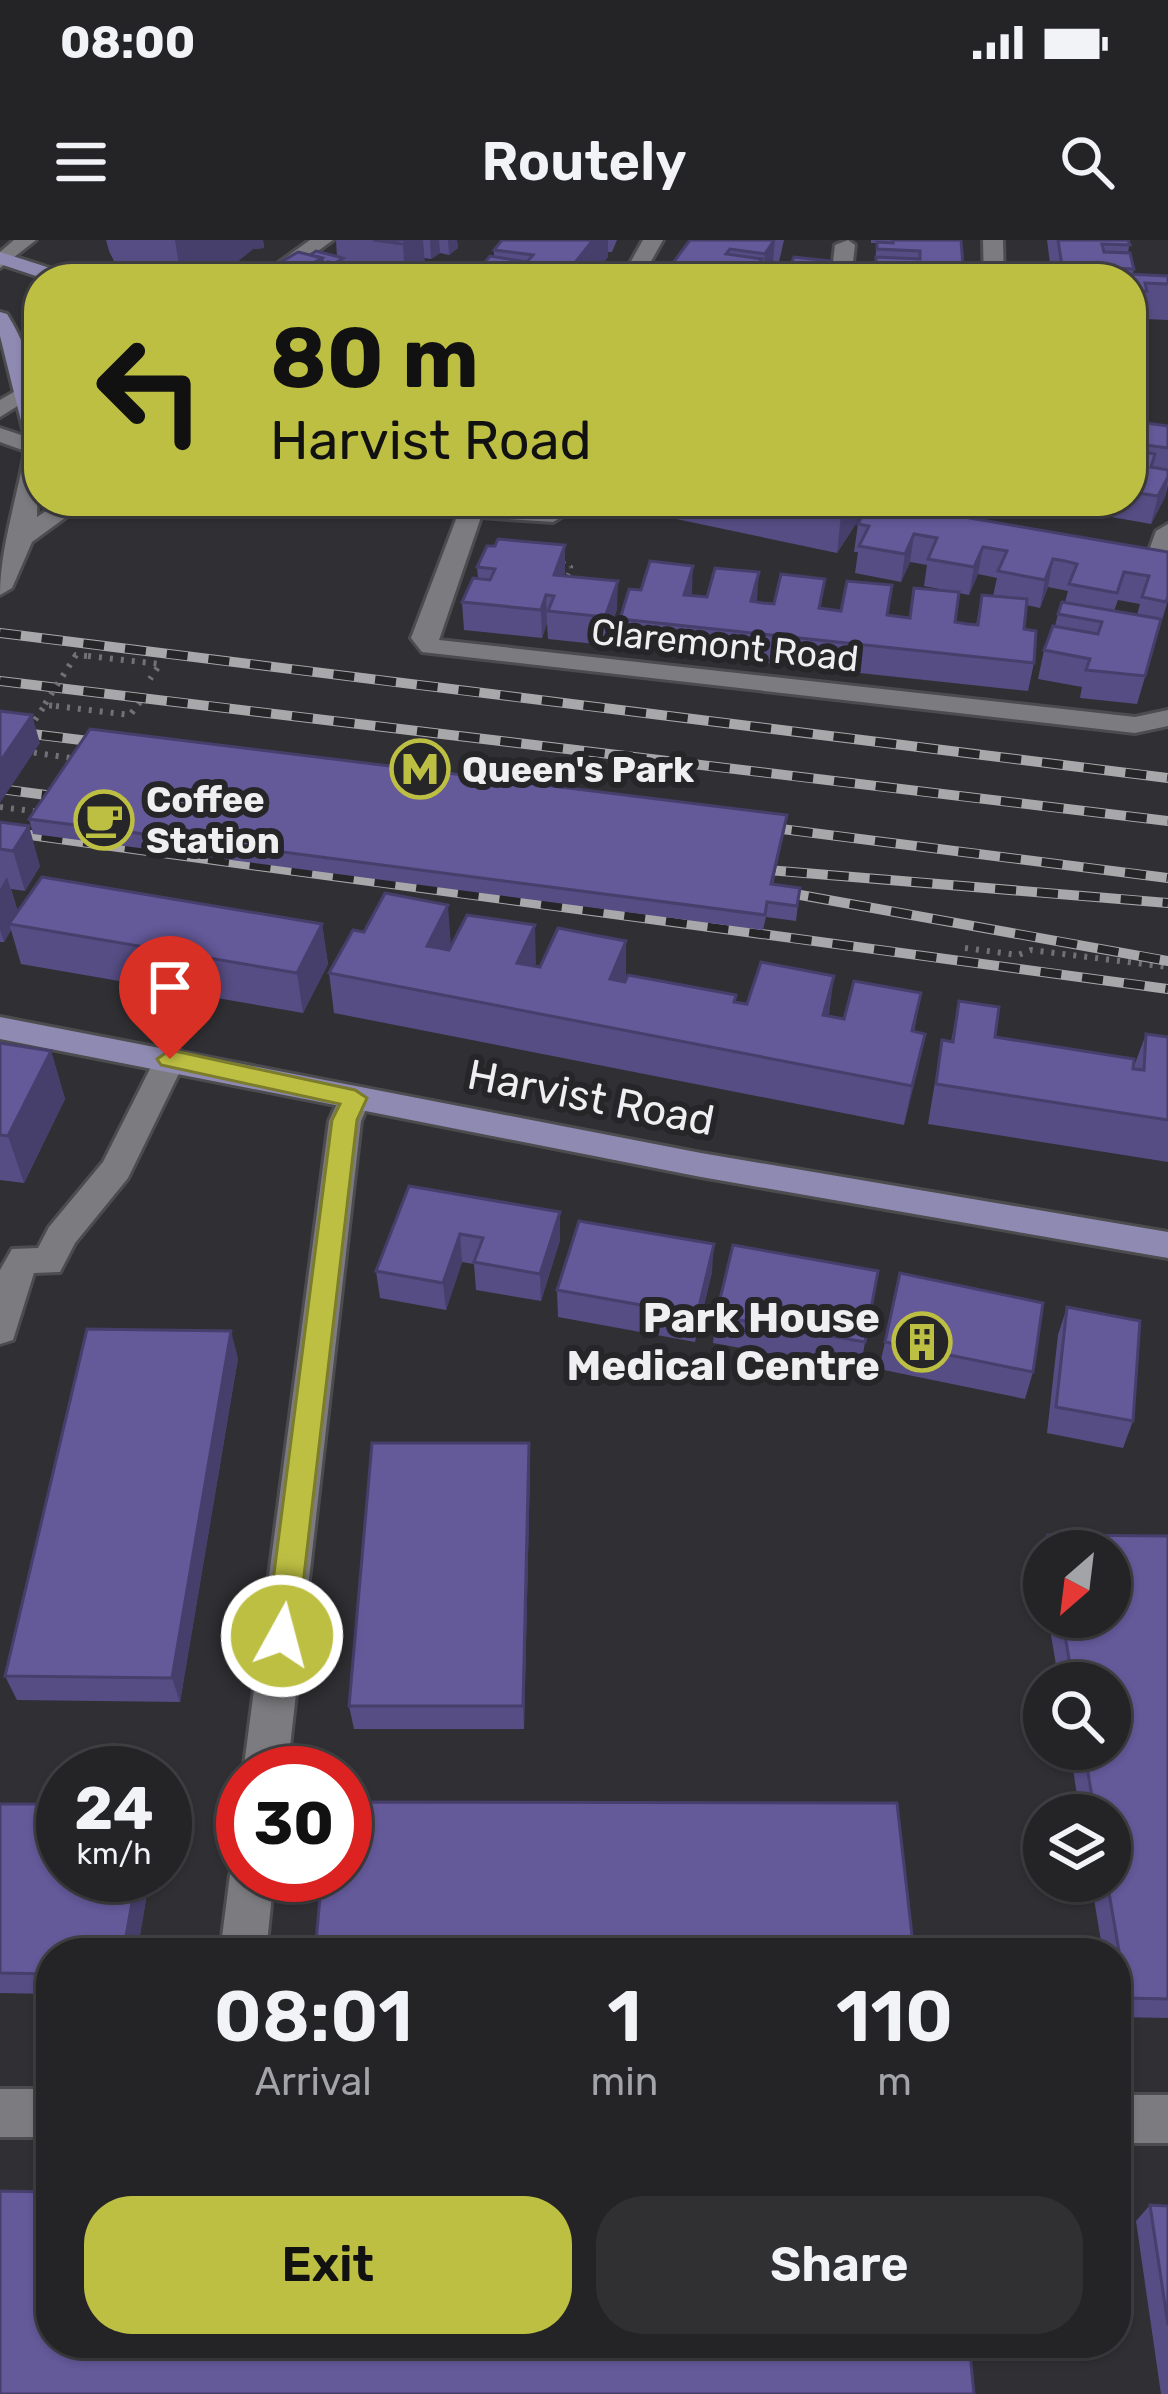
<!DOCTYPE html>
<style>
:root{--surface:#242326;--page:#302f32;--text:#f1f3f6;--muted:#a3a4a7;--line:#414043;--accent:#bdbf43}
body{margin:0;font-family:Rubik,sans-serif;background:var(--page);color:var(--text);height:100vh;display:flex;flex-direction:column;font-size:45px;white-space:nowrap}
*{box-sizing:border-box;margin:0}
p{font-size:39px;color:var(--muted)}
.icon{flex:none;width:66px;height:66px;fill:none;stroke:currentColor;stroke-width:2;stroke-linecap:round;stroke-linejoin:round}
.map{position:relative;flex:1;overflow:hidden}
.details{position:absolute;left:36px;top:1698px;width:1095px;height:420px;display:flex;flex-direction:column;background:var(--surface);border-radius:48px;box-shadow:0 3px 9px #0004,0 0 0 3px var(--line)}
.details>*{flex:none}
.banner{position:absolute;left:24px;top:24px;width:1122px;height:252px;border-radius:48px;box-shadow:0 3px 9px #0004,0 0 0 3px var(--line);background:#bdbf43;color:#111;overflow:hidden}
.needle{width:78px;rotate:208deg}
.tools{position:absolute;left:1023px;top:1290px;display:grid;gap:24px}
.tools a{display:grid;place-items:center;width:108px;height:108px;border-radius:50%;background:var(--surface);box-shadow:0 3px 9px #0004,0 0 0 3px var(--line);font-size:60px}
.speed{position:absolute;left:36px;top:1506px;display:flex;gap:24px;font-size:60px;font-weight:700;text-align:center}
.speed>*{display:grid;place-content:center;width:156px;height:156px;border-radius:50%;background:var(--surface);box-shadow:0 3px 9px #0004,0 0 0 3px var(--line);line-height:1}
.speed small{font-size:30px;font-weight:400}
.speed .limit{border:18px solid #d22;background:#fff;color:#111}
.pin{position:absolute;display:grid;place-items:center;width:102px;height:102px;color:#fff;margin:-123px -51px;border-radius:50% 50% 50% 0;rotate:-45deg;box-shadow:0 0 12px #0007}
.pin .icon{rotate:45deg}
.me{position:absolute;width:132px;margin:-66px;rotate:7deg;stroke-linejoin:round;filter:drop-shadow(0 0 9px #0008)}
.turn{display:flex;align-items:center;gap:42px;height:252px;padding:0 48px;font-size:54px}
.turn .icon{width:156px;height:156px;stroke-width:2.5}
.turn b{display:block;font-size:84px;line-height:102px}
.eta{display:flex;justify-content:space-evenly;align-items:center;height:204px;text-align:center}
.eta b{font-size:72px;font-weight:600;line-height:84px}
.cta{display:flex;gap:24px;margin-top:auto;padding:24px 48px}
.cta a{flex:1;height:138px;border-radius:48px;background:var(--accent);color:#111;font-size:48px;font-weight:600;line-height:138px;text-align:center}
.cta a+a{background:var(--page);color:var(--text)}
.status{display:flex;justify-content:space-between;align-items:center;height:84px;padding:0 60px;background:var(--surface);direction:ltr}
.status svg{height:33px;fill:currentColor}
header{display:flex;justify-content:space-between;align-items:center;height:156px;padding:0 48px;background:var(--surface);font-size:54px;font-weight:600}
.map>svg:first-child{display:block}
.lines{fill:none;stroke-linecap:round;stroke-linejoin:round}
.minor-casing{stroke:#4c4b4e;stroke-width:6}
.major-casing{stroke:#4c4b4e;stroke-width:6}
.path-far1{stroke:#727175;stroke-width:4.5;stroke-dasharray:1.5 6;stroke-linecap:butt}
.path{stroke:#727175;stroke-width:6;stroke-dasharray:3 8;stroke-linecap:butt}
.minor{fill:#7c7c80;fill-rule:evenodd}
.major{fill:#8f8ab1;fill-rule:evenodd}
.rail-casing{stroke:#a8a7aa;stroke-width:10}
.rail{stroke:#262629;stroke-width:8;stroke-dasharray:21;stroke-linecap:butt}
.path-bridge{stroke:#727175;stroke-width:6;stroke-dasharray:3 8;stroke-linecap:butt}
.wall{fill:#564d84;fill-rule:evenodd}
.shaded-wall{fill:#463e6b}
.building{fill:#645999;stroke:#463e6b;stroke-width:3}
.route{fill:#bdbf43;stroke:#7b7c2c;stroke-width:3}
.labels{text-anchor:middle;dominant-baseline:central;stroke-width:12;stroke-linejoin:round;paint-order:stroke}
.far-street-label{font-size:36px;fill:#efeef1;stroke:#262629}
.far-poi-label{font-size:36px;font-weight:bold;fill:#efeef1;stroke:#262629;text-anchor:start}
.street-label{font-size:42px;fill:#efeef1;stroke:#262629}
.poi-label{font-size:42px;font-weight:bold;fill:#efeef1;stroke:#262629;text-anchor:end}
</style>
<div class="status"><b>08:00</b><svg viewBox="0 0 49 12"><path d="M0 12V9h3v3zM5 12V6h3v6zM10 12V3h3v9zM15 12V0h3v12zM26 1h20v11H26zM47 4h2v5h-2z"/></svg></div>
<header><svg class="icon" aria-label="menu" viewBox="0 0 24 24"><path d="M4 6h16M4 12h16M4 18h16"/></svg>Routely<svg class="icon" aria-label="search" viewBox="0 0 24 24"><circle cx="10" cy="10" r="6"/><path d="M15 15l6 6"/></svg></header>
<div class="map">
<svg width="1168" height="2154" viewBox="0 0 1168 2154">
<rect width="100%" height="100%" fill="#302f33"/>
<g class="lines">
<g class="minor-casing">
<g id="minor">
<polygon points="14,0 36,0 0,28 0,12"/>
<polygon points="310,0 333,0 279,39 256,39"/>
<polygon points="643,0 663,0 641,39 621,39"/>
<polygon points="848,0 855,5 851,39 831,39 835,5"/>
<polygon points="983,0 1003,0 1004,39 984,39"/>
<polygon points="24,146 32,147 32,157 0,177 0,160"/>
<path d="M0,188l39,13 -2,76 24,-16h27l-56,41 -20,46 -12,7c0,-47 17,-96 25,-144l-25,-9z"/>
<polygon points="463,261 553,268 565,275 553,282 481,277 439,400 1135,477 1168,470 1168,486 1135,493 422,412 411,398"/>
<polygon points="1168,284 1168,318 1152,318 1148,313 1156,291"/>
<polygon points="170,808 181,811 186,819 128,938 75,1003 60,1032 34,1033 13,1100 0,1104 0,1030 12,1009 38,1008 49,987 103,922 159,811"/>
<polygon points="355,847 367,850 371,858 361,881 287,1533 243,1533 329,881 343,850"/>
<polygon points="243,1617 243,1635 274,1635 266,1713 220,1713 230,1635 236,1620"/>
<rect x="0" y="1849" width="51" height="48"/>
<rect x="1116" y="1855" width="52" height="48"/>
</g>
</g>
<g class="major-casing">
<g id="major">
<polygon points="0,12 72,35 75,39 45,39 0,24"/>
<path d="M0,72l7,2c28,43 32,92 32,142l-11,-7 -28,-113z"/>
<polygon points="866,261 916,261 978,273 982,278 970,285 878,268"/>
<polygon points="0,777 701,913 1168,992 1168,1018 701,937 0,799"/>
</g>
</g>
<polyline class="path-far1" points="557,320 571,327 565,343"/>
<g class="path">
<polyline points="88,416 160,424 150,439"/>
<polyline points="56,466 130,475 140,462"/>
<polyline points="23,511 71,518"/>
<polyline points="0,567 40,572"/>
<polyline points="965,708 1018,715 1031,710 1168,727"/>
</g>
<use href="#minor" class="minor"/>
<use href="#major" class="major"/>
<g class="rail-casing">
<g id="rail">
<polyline points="0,393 1168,538"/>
<polyline points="0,441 1168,581"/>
<polyline points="0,490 113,504"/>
<polyline points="0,549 77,559"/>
<polyline points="750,585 1168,638"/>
<polyline points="0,591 1168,749"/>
<polyline points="744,628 1168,663"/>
<polyline points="767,649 1168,721"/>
</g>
</g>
<use href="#rail" class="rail"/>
<g class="path-bridge">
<polyline points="45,464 76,415 88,416"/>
<polyline points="29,489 45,465 56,466"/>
</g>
</g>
<g class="wall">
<polygon points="106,0 263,0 264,8 253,9 221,35 201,39 165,39 118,29 109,11"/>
<polygon points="336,0 439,0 439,4 439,0 457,0 458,8 449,15 440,13 431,19 424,18 425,25 420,28 427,30 377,35 359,32 359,39 260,39 337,17"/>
<polygon points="502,0 617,0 612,12 608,12 608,17 590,39 476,39 476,33 494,17 494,10"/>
<polygon points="690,0 784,0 779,22 773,21 772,33 769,39 661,39"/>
<polygon points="871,0 961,0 964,39 873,39 877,3 871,3"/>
<polygon points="1047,0 1130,0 1128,13 1134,29 1133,34 1168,36 1168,80 1145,79 1143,107 1139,124 1142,133 1140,142 1145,161 1140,182 1168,186 1168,245 1165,257 1151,284 1021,261 1131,261 1131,39 1052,39"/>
<polygon points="591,261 860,261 857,282 837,313"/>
<path d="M858,284l310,28v48l-31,104 -57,-6 2,-11 -44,-8 6,-29 11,-24 3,-12 7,-12 3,-11 -20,-4 -8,21 -14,-3 -2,24 10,34 -6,28 -409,-44 1,-28 21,-29 269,28 40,-27 -26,-5 3,-21 -17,-3 -9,20 -46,-9 3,-21h-4zM978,334l19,4 -4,18 -11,-1 -6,30 -21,-3 4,-29 10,2zM1118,360l22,4 -3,11 -23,-4z"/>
<polygon points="565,305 564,336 617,369 605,405 548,399 547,383 542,398 464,390 462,362 478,339 477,327"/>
<polygon points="787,575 773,645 800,648 796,681 766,677 763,690 33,594 29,579"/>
<polygon points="0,582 40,626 25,651 11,649 18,672 322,684 328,724 303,773 21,724 11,690 4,702 0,702"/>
<polygon points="535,726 735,762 844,779 921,753 914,792 925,794 904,885 334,773 329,733"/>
<polygon points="959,761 995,797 1133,829 1146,794 1168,797 1168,922 928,884 942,800 951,802"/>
<polygon points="0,803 51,811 65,859 24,943 0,940"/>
<polygon points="409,946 560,972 560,1000 541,1061 476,1050 474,1024 462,1022 446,1070 380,1058 376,1031"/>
<polygon points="878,1031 860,1130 713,1103 716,1076"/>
<polygon points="712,1032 695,1102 558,1077 557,1050"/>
<polygon points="900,1033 1033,1132 1025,1159 879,1129"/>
<polygon points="1067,1067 1133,1181 1123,1208 1047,1193 1058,1095"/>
<polygon points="238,1118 180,1462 17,1460 5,1436"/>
<polygon points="529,1203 530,1230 524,1489 354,1489 349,1466"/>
<polygon points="1048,1295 1168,1296 1168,1778 1116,1777 1116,1713 1103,1713 1091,1641 1110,1641 1110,1575 1080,1575 1070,1509 1110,1509 1110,1443 1059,1443 1048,1377 1110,1377 1110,1311 1044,1311 1044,1355 1038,1321"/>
<polygon points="0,1564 63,1635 150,1635 137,1713 51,1713 51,1754 0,1753"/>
<polygon points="1150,1965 1168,1966 1168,2154 1161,2154 1136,1981"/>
</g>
<g class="shaded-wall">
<polygon points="175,0 263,0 264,8 253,9 221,35 201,39 181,39"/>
<polygon points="409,0 423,0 425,25 405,39 403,4"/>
<polygon points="430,0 439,0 440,13 431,19"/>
<polygon points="448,0 457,0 458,8 449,15"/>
<polygon points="593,0 608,0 608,17 590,39 562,39"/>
<polygon points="775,0 772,33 769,39 763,39 765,14"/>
<polygon points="322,18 324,39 304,28"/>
<polygon points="343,18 345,39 358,31 359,39 328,39 327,29"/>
<polygon points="762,19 761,39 751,39 751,36"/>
<polygon points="427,30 427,39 413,39"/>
<polygon points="1168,237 1165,257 1151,284 1158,256"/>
<polygon points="850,261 860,261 857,282 837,313 841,275"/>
<polygon points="914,294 910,322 901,342 905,314"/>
<polygon points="565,305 565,333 554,362 554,335"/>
<polygon points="983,307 978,334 969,355 974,327"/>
<polygon points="1053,319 1048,347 1040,368 1045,340"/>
<polygon points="693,326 692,353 683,382 684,355"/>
<polygon points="759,332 757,360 749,389 751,361"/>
<polygon points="618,341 617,369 605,405 605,377"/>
<polygon points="546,355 547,383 542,398 541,370"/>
<polygon points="32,475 40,503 0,563 0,522"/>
<polygon points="787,575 785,590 769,659 771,644"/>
<polygon points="29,586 40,626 25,651 13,611"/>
<polygon points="7,637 19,677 9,684 11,690 4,702 0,690 0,649"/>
<polygon points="448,665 451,705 430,746 427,706"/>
<polygon points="322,684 328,724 303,773 297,733"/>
<polygon points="535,685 536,725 517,723"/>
<polygon points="626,701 626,740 610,779 610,739"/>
<polygon points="834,736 829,775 823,775"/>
<polygon points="925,794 917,833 904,885 912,846"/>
<polygon points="51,811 65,859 24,943 8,896"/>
<polygon points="560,972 560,1000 541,1061 540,1034"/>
<polygon points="460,994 462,1022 446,1070 443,1043"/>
<polygon points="714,1004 712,1032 695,1102 697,1075"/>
<polygon points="231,1091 238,1118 180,1462 172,1438"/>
<polygon points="529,1203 530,1230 524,1489 523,1466"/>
<polygon points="137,1635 150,1635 137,1713 123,1713"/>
</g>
<g class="building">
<polygon points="373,0 409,0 403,4"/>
<polygon points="502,0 593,0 562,39 512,39 476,33 490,16 527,22 533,15 494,10"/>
<polygon points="690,0 774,0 765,14 730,9 726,14 762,19 751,36 714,31 711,36 732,39 661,39"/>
<polygon points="893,0 961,0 964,39 918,38 918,34 891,33 891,25 876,24 876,17 920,19 920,11 877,9 877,2 893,3"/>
<polygon points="1058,0 1128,0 1130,5 1102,4 1104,12 1130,13 1134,29 1107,28 1108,33 1168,36 1168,44 1145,43 1147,51 1131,51 1131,39 1064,39"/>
<polygon points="316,11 343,18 334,24 328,22 323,26 322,18 310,15"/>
<polygon points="298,12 322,18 304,28 314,31 328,22 358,31 345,39 260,39 260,34"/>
<polygon points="794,17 831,21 823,39 784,39"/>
<polygon points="411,26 427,30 413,39 371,39 385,30 399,33"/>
<polygon points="1131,64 1146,66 1145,83 1131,82"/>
<polygon points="1131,90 1145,91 1143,107 1131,106"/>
<polygon points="1131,124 1143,125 1142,133 1131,132"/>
<polygon points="1131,141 1147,142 1145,161 1131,160"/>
<polygon points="1131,181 1168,186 1168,208 1131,203"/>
<polygon points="1131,210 1155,214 1151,227 1168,230 1168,237 1158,256 1131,252"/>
<polygon points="774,261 850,261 841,275"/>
<polygon points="870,261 1168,312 1168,356 1166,362 1142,357 1149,336 1124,332 1117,353 1069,344 1077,324 1065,321 1053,319 1045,340 998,331 1007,311 983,307 974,327 928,319 937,298 914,294 905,314 859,306 869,286 858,284"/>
<polygon points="498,299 565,305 554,335 618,341 605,377 548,371 554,356 546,355 541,370 462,362 473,338 490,340 495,329 477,327 487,306 495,306"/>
<polygon points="650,321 693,326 684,355 707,357 715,328 759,332 751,361 763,363 774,364 781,334 825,339 819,368 841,371 847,341 892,345 887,375 910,378 914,348 959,352 955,382 967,384 978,385 982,355 1027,359 1024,389 1036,391 1034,423 620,379 629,349 641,350"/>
<polygon points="1062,362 1161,379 1145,436 1086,430 1090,419 1044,410 1053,386 1098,394 1102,382 1058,374"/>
<polygon points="0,471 32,475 0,522"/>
<polygon points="90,489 787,575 771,644 800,648 797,666 767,662 765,675 29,579"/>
<polygon points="0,582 29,586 13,611 0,609"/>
<polygon points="42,637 322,684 297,733 9,684"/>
<polygon points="385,653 448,665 427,706 439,708 449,710 467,675 535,685 517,723 540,727 558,688 594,695 626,701 610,739 625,742 628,735 736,755 734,762 747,764 761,722 834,736 823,775 844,779 854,741 921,753 912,791 925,794 912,846 329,733 353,690 364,692"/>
<polygon points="959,761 999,767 995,797 1134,819 1133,829 1144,830 1146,794 1168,797 1168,880 936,844 942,800 953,802"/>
<polygon points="0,803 51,811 8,896 0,895"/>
<polygon points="409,946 560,972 540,1034 474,1022 483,998 460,994 443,1043 376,1031"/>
<polygon points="579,981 714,1004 697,1075 557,1050"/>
<polygon points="733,1005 878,1031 865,1102 716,1076"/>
<polygon points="900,1033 1043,1063 1033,1132 885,1102"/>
<polygon points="1067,1067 1140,1081 1133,1181 1056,1167"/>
<polygon points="87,1089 231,1091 172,1438 5,1436"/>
<polygon points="372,1203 529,1203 523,1466 349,1466"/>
<polygon points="1048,1295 1168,1296 1168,1759 1127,1758 1107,1641 1110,1641 1110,1575 1095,1575 1084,1509 1110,1509 1110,1443 1073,1443 1062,1377 1110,1377 1110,1311 1050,1311"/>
<polygon points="345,1562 897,1563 914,1713 315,1713 322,1635 345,1635"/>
<polygon points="0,1564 63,1564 63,1635 137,1635 123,1713 51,1713 51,1734 0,1733"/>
<polygon points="0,1951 51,1952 51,2103 969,2103 974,2154 0,2154"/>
<polygon points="1150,1965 1168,1966 1168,2085"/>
</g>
<polygon class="route" points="170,810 355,850 367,858 357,880 297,1396 293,1406 282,1410 271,1406 266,1396 332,880 340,864 161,825 157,819"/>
<defs>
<g id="metro-ring" transform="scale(3)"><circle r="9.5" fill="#262629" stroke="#bdbf43" stroke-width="1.5"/><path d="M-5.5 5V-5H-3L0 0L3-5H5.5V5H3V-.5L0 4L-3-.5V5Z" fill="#bdbf43"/></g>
<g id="cafe-ring" transform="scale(3)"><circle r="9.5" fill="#262629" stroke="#bdbf43" stroke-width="1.5"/><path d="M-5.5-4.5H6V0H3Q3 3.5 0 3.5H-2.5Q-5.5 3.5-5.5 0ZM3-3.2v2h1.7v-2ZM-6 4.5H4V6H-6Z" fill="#bdbf43"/></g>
<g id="building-ring" transform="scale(3)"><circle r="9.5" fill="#262629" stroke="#bdbf43" stroke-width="1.5"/><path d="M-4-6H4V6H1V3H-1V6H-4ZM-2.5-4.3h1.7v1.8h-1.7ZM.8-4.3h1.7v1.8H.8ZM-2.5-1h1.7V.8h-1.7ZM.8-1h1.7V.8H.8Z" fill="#bdbf43"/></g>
</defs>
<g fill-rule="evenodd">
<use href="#metro-ring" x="420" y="529"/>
<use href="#cafe-ring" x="104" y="580"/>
<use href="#building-ring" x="922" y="1102"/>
</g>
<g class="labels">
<g class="far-street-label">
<text transform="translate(725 405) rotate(6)">Claremont Road</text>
</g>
<g class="far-poi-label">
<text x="462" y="529">Queen's Park</text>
<text x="146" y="559">Coffee<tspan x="146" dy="41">Station</tspan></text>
</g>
<g class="street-label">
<text transform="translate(591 858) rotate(11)">Harvist Road</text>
</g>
<g class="poi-label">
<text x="880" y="1078">Park House<tspan x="880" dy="48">Medical Centre</tspan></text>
</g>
</g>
</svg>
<div class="tools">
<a><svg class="needle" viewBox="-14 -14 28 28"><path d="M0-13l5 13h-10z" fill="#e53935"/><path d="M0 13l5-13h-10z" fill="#a3a4a7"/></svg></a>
<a><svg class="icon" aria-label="search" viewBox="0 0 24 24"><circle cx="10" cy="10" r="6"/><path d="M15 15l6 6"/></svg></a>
<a><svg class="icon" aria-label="layers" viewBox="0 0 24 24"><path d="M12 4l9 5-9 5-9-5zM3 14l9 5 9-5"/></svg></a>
</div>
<div class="speed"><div>24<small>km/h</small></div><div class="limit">30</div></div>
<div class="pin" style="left:170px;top:819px;background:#d93025"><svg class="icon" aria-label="arrive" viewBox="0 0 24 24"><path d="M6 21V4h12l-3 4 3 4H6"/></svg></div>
<svg class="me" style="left:282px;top:1396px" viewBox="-20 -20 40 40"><circle r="17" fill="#bdbf43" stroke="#fff" stroke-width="3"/><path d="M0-11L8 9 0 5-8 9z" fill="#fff"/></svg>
<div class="banner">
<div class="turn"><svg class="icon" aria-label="left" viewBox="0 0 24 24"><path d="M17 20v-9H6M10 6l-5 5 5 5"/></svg><div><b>80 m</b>Harvist Road</div></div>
</div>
<section class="details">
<div class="eta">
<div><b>08:01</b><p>Arrival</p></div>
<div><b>1</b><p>min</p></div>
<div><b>110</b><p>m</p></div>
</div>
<div class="cta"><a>Exit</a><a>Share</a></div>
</section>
</div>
